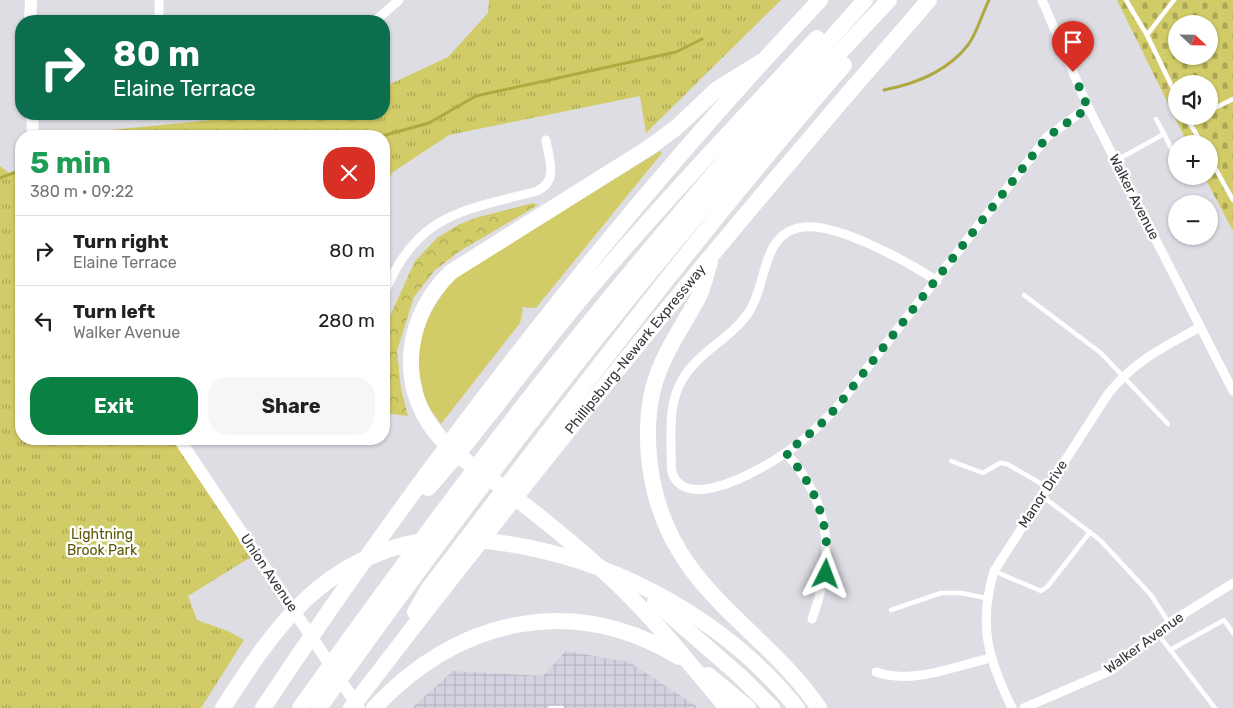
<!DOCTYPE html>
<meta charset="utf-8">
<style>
:root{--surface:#fff;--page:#f6f6f6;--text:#202124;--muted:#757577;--line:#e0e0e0;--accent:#0b8043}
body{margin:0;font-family:Rubik,sans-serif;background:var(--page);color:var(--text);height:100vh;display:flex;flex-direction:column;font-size:19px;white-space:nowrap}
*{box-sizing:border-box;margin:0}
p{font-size:16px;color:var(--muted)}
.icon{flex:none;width:28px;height:28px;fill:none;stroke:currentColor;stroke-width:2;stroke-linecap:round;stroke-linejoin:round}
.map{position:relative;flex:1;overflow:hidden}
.side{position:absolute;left:15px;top:130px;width:375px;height:315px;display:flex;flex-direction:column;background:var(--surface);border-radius:20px;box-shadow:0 1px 4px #0004}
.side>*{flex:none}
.hud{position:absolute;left:15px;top:15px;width:375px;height:105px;border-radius:20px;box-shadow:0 1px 4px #0004;background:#0b6e4f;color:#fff;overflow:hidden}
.needle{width:32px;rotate:112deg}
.fabs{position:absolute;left:1168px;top:15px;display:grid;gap:10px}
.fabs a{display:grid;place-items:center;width:50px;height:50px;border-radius:50%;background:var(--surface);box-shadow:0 1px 4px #0004;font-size:25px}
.pin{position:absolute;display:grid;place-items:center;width:42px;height:42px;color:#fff;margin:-51px -21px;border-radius:50% 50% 50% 0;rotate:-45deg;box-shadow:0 0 5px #0007}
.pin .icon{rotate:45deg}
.me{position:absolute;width:55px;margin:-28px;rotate:3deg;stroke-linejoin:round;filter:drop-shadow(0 0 4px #0008)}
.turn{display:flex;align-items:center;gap:18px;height:105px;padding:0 15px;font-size:22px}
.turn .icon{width:65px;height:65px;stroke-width:2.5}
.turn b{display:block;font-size:35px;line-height:42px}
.round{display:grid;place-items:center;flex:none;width:52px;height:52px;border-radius:20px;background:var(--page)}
.headline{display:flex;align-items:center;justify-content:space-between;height:85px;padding:0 15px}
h1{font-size:30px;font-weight:700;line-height:38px;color:#1e9e55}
.action{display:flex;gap:10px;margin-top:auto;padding:10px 15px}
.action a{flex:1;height:58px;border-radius:20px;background:var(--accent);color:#fff;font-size:20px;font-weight:700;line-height:58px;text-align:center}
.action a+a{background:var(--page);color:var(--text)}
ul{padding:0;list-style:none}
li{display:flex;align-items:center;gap:15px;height:70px;padding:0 15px;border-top:1px solid var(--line)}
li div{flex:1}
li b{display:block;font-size:19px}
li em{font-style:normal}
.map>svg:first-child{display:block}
.industrial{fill:url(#industrial-grid)}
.grass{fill:#d2cc68}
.forest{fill:url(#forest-crowns)}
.cemetery{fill:url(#cemetery-stones);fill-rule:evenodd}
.park{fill:url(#park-tufts)}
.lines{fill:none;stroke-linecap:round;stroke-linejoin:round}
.stream{stroke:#afa940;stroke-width:3}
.lane{stroke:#fff;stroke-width:4.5}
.street{stroke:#fff;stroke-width:9}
.secondary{stroke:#fff;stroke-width:12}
.highway{stroke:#fff;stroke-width:16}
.route{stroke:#0b8043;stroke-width:9;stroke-dasharray:0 16.2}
.labels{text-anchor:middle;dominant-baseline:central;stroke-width:5;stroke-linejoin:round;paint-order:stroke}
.street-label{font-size:14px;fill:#363639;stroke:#fff}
.park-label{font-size:14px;fill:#5c5806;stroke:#fff}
</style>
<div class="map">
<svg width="1233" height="708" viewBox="0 0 1233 708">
<defs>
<pattern id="industrial-grid" width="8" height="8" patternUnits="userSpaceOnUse" patternTransform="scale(1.25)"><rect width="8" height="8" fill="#d4d2e0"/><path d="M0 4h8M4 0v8" fill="none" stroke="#b7b5c1"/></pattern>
<pattern id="forest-crowns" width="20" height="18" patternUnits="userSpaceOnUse" patternTransform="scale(1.25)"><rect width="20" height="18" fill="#d2cc68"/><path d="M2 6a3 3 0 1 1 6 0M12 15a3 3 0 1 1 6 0" fill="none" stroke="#aba657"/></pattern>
<pattern id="cemetery-stones" width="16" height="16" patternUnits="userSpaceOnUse" patternTransform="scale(1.25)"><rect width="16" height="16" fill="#d2cc68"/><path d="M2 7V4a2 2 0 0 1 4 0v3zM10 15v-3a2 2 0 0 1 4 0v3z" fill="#aba657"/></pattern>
<pattern id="park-tufts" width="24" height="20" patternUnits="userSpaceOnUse" patternTransform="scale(1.25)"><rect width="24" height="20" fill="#d2cc68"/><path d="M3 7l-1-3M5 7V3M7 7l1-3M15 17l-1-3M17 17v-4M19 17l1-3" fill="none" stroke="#aba657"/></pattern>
</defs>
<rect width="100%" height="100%" fill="#dedde4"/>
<polygon class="industrial" points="566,651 629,662 699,708 412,708 453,671 543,676"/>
<path class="grass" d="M660,151l2,2 -126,155 -14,-1 1,3 -3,13 -79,101c-4,-6 -11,-15 -12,-17 -4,-5 -6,-15 -7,-22 -11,-42 7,-77 34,-108z"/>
<polygon class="forest" points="533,203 538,205 460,251 435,270 414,297 397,351 401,389 408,416 384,413 384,329 415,261 437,238 458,225 475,218"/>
<path class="cemetery" d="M1117,0h116v231l-29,-55h5v-32h-21zM1176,24h33v32h-33zM1176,84h33v32h-33z"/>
<g class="park">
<polygon points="489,0 781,0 646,133 640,96 449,135 393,172 384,186 384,136 50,136 271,114 384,114 384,87 448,57 488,13"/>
<polygon points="21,165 21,439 179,439 256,554 188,596 197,620 228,631 244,640 201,708 0,708 0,166 12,175"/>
</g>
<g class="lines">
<g class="stream">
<path d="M884,90c31,-6 63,-18 84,-45 9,-12 14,-31 21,-45"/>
<polyline points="382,136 429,123 476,96 676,52 702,39"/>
<polyline points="0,178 21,170"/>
</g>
<g class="lane">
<polyline points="1126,0 1147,35 1174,0"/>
<polyline points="1147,35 1176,95"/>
<polyline points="1209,111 1233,99"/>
<polyline points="1197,116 1188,120 1202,144"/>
<polyline points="1164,134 1176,158"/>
<polyline points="1209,157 1233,200"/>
<polyline points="1115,161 1164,134 1156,119"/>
<polyline points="1024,295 1101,353 1168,424"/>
<polyline points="951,461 983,473 1000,463 1007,464 1047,487"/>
<polyline points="1042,496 1100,540 1151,595 1169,623"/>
<polyline points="994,571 1041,591 1048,586 1090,532"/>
<polyline points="891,610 941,593 961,593 986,598"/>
<polyline points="1158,634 1215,708"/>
<polyline points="1170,650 1224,620 1233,633"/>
<polyline points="550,708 562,708"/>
</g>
<g class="street">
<polyline points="1042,0 1088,107 1233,391"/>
<polyline points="159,21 159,0"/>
<polyline points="375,21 399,0"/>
<path d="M937,281c-29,-19 -105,-62 -139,-53 -37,9 -31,57 -49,84 -18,27 -53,41 -68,70 -12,22 -10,47 -10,70 1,7 -1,17 2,23 18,40 104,-14 126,-32 14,-11 26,-23 38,-36l210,-270 41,-30"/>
<path d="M384,294c32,-80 77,-83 153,-103 22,-10 12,-31 9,-51"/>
<path d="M786,453c46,51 49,103 26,166"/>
<path d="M876,672c36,13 79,-6 115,-14"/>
<path d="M1012,708c-24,-49 -34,-83 -18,-137l114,-177c26,-33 56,-47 92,-67"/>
<polyline points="1024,708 1112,670 1169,623 1233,583"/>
</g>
<g class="secondary">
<polyline points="30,21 31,0"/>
<polyline points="32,114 33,136"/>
<polyline points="179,439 359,708"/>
</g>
<g class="highway">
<path d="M710,262c-4,11 -6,25 -12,36 -16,30 -36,56 -45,91 -7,29 -6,61 -1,90 21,112 109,145 167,229"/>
<path d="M428,488c53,-58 99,-125 150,-186 77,-91 158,-177 239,-264"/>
<path d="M475,540c123,10 244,72 322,168"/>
<polyline points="655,602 740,676 772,708"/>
<path d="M415,612l14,-24c135,-177 269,-355 415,-523"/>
<polyline points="708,675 748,708"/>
<path d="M223,708c52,-81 99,-150 200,-167"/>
<path d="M263,708c166,-249 351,-490 557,-708"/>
<path d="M300,708c82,-115 165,-229 253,-340 100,-126 205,-247 312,-368"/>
<path d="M319,708c174,-244 364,-491 570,-708"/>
<path id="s1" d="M351,708c185,-242 378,-479 578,-708"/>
<path d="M374,708c84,-89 197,-116 305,-51"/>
<path d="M727,708c-37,-44 -74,-91 -116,-130 -34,-32 -71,-61 -108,-90 -23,-17 -49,-33 -67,-55 -40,-50 -30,-118 15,-161l199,-125 27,-20 40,-38 44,-27"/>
</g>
</g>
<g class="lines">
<path class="route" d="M826,574c5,-46 -9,-87 -40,-121l33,-27 18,-19 210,-270 41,-29 -15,-36"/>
</g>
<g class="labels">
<g class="street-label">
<text transform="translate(1134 197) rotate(63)">Walker Avenue</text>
<text stroke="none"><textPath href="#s1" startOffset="458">Phillipsburg-Newark Expressway</textPath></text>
<text transform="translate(1043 494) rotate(-57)">Manor Drive</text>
<text transform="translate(269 573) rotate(56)">Union Avenue</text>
<text transform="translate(1144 643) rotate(-36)">Walker Avenue</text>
</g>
<g class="park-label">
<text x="102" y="534">Lightning<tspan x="102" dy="16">Brook Park</tspan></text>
</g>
</g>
</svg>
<div class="fabs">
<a><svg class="needle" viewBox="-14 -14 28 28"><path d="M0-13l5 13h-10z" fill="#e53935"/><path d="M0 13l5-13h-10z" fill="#757577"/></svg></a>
<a><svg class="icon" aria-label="sound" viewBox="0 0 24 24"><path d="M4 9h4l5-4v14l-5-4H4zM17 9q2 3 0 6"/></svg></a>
<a>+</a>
<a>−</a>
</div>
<div class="pin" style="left:1073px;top:72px;background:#d93025"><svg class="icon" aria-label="arrive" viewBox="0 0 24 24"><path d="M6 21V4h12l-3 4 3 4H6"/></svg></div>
<svg class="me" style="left:826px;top:574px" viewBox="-20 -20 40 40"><path d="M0-17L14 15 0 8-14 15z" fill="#0b8043" stroke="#fff" stroke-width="4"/></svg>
<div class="hud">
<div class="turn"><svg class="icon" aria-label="right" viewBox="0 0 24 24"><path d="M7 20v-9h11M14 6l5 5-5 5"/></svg><div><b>80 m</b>Elaine Terrace</div></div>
</div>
<section class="side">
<div class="headline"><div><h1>5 min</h1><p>380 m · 09:22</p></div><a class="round" style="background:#d93025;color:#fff"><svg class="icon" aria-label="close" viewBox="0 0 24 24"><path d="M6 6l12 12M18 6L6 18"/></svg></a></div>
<ul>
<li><svg class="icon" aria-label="right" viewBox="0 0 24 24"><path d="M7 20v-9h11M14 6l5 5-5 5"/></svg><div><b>Turn right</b><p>Elaine Terrace</p></div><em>80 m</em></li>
<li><svg class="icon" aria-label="left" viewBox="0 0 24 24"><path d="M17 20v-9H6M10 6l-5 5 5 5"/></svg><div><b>Turn left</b><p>Walker Avenue</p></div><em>280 m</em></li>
</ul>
<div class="action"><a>Exit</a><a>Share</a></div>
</section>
</div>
